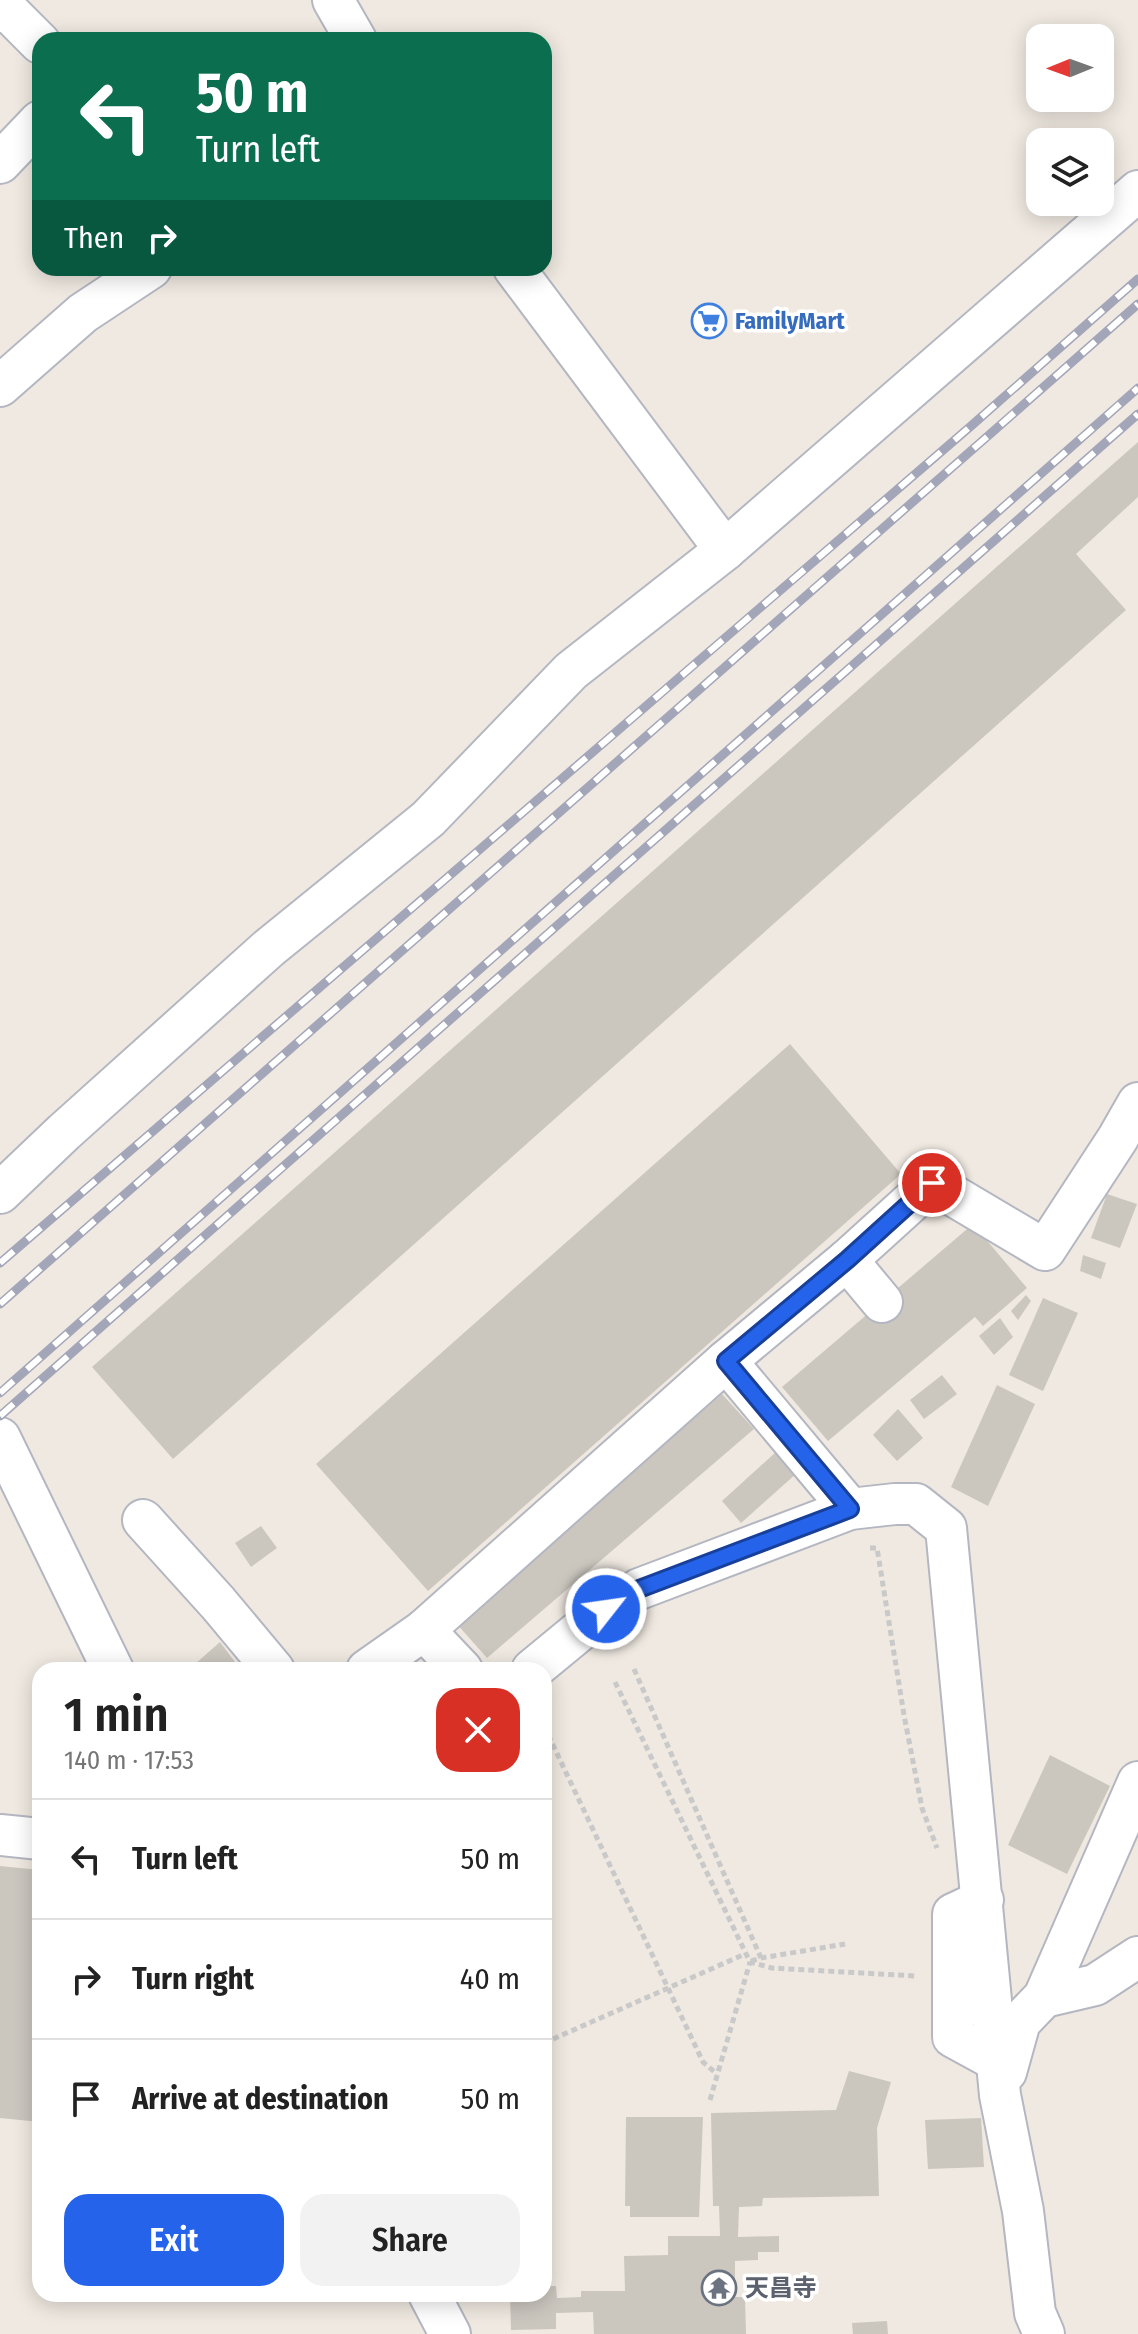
<!DOCTYPE html>
<meta charset="utf-8">
<style>
:root{--surface:#fff;--page:#f2f2f2;--text:#222;--muted:#767676;--line:#e0e0e0;--accent:#2563eb}
body{margin:0;font-family:"Fira Sans Condensed","Noto Sans JP",sans-serif;background:var(--page);color:var(--text);height:100vh;display:flex;flex-direction:column;font-size:30px;white-space:nowrap}
*{box-sizing:border-box;margin:0}
p{font-size:26px;color:var(--muted)}
.icon{flex:none;width:44px;height:44px;fill:none;stroke:currentColor;stroke-width:2;stroke-linecap:round;stroke-linejoin:round}
.map{position:relative;flex:1;overflow:hidden}
.side{position:absolute;left:32px;top:1662px;width:520px;height:640px;display:flex;flex-direction:column;background:var(--surface);border-radius:24px;box-shadow:0 4px 20px #0003}
.side>*{flex:none}
.hud{position:absolute;left:32px;top:32px;width:520px;height:244px;border-radius:24px;box-shadow:0 4px 20px #0003;background:#0b6e4f;color:#fff;overflow:hidden}
.needle{width:52px;rotate:269deg}
.tools{position:absolute;left:1026px;top:24px;display:grid;gap:16px}
.tools a{display:grid;place-items:center;width:88px;height:88px;border-radius:16px;background:var(--surface);box-shadow:0 4px 20px #0003;font-size:40px}
.pin{position:absolute;display:grid;place-items:center;width:68px;height:68px;color:#fff;margin:-34px;border:4px solid #fff;border-radius:50%;box-shadow:0 2px 8px #0007}
.me{position:absolute;width:88px;margin:-44px;rotate:60deg;stroke-linejoin:round;filter:drop-shadow(0 0 6px #0008)}
.turn{display:flex;align-items:center;gap:28px;height:168px;padding:0 32px;font-size:36px}
.turn .icon{width:104px;height:104px;stroke-width:2.5}
.turn b{display:block;font-size:56px;line-height:68px}
.then{display:flex;align-items:center;height:76px;padding:0 32px;background:#0003;gap:16px;font-size:30px}
.round{display:grid;place-items:center;flex:none;width:84px;height:84px;border-radius:24px;background:var(--page)}
.head{display:flex;align-items:center;justify-content:space-between;height:136px;padding:0 32px}
h1{font-size:48px;font-weight:600;line-height:60px}
.button{display:flex;gap:16px;margin-top:auto;padding:16px 32px}
.button a{flex:1;height:92px;border-radius:24px;background:var(--accent);color:#fff;font-size:32px;font-weight:600;line-height:92px;text-align:center}
.button a+a{background:var(--page);color:var(--text)}
ul{padding:0;list-style:none}
li{display:flex;align-items:center;gap:24px;height:120px;padding:0 32px;border-top:2px solid var(--line)}
li div{flex:1}
li b{display:block;font-size:30px}
li em{font-style:normal}
.map>svg:first-child{display:block}
.building{fill:#cbc7bf}
.lines{fill:none;stroke-linecap:round;stroke-linejoin:round}
.minor-casing{stroke:#b4b7c1;stroke-width:44}
.path{stroke:#c9c9c9;stroke-width:5;stroke-dasharray:6 4;stroke-linecap:butt}
.minor{stroke:#fff;stroke-width:40}
.rail-casing{stroke:#a3a6b8;stroke-width:9}
.rail{stroke:#fff;stroke-width:6;stroke-dasharray:18;stroke-linecap:butt}
.route-casing{stroke:#184099;stroke-width:20}
.route{stroke:#2563eb;stroke-width:14}
.labels{text-anchor:middle;dominant-baseline:central;stroke-width:7;stroke-linejoin:round;paint-order:stroke}
.shop-label{font-size:24px;font-weight:bold;fill:#366cbe;stroke:#fff;text-anchor:start}
.worship-label{font-size:24px;font-weight:bold;fill:#5b616d;stroke:#fff;text-anchor:start}
</style>
<div class="map">
<svg width="1138" height="2334" viewBox="0 0 1138 2334">
<rect width="100%" height="100%" fill="#efe9e1"/>
<g class="building">
<polygon points="1138,442 1138,497 1076,554 1126,610 173,1459 92,1367"/>
<polygon points="790,1044 901,1174 428,1591 316,1464"/>
<polygon points="1107,1194 1137,1204 1120,1248 1091,1238"/>
<polygon points="973,1224 1027,1288 983,1326 975,1317 828,1441 782,1387"/>
<polygon points="1083,1255 1106,1263 1101,1279 1080,1271"/>
<polygon points="1026,1295 1031,1301 1018,1320 1011,1311"/>
<polygon points="1043,1298 1078,1313 1043,1391 1009,1375"/>
<polygon points="1000,1318 1013,1337 994,1355 979,1336"/>
<polygon points="942,1375 957,1394 924,1419 910,1400"/>
<polygon points="997,1385 1035,1404 988,1506 951,1487"/>
<polygon points="722,1394 754,1429 487,1658 456,1623"/>
<polygon points="898,1409 923,1438 897,1461 873,1435"/>
<polygon points="777,1451 797,1473 741,1523 722,1501"/>
<polygon points="261,1526 277,1548 251,1567 235,1543"/>
<polygon points="220,1642 241,1670 197,1670 194,1665"/>
<polygon points="1050,1755 1110,1786 1067,1874 1008,1845"/>
<polygon points="0,1866 40,1870 40,2122 0,2118"/>
<polygon points="849,2071 891,2082 877,2128 879,2196 763,2198 762,2206 739,2207 738,2237 779,2236 779,2252 758,2252 758,2260 735,2261 735,2297 745,2297 746,2334 594,2334 593,2312 556,2313 556,2329 511,2330 510,2294 544,2294 544,2286 556,2286 557,2298 581,2297 581,2291 625,2291 624,2256 668,2255 668,2236 720,2236 719,2206 713,2206 711,2113 836,2110"/>
<polygon points="626,2117 703,2117 699,2217 630,2217 630,2206 625,2206"/>
<polygon points="981,2118 984,2167 928,2169 925,2120"/>
<polygon points="887,2321 888,2334 853,2334 852,2323"/>
</g>
<g class="lines">
<g class="minor-casing">
<g id="minor">
<polyline points="333,0 356,40"/>
<polyline points="0,3 40,43"/>
<polyline points="0,163 40,121"/>
<polyline points="514,268 725,550"/>
<polyline points="0,386 83,313 151,268"/>
<polyline points="0,1193 64,1132 269,948 428,819 571,671 725,550 1138,191"/>
<polyline points="847,1260 932,1183 1045,1250 1118,1138 1138,1103"/>
<polyline points="726,1361 847,1260 882,1302"/>
<polyline points="0,1438 113,1670"/>
<polyline points="143,1520 218,1603 274,1670"/>
<polyline points="424,1630 726,1361 850,1509"/>
<polyline points="367,1670 424,1630 462,1670"/>
<polyline points="532,1670 606,1609 639,1589 850,1509 895,1504 916,1504 946,1528 1000,2095 1023,2211 1035,2313 1044,2334"/>
<polyline points="0,1835 40,1839"/>
<polyline points="983,1900 953,1914 953,2037 997,2061"/>
<polyline points="1044,1997 1095,1985 1138,1957"/>
<polyline points="1006,2072 1020,2022 1044,1997 1138,1782"/>
<polyline points="429,2294 450,2334"/>
</g>
</g>
<g class="path">
<polyline points="870,1548 877,1548 904,1715 922,1808 937,1848"/>
<polyline points="634,1669 761,1958"/>
<polyline points="615,1682 750,1962 772,1968 916,1976"/>
<polyline points="544,1726 703,2062 717,2074"/>
<polyline points="751,1961 761,1958 845,1944"/>
<polyline points="544,2043 745,1954"/>
<polyline points="710,2100 750,1962"/>
</g>
<use href="#minor" class="minor"/>
<g class="rail-casing">
<g id="rail">
<polyline points="0,1263 971,426 1138,279"/>
<polyline points="0,1304 1138,304"/>
<polyline points="0,1393 1138,388"/>
<polyline points="0,1416 1138,414"/>
</g>
</g>
<use href="#rail" class="rail"/>
</g>
<g class="lines">
<g class="route-casing">
<polyline id="route" points="606,1609 639,1589 850,1509 726,1361 847,1260 932,1183"/>
</g>
<use href="#route" class="route"/>
</g>
<defs>
<g id="supermarket-ring" transform="scale(1.8)"><circle r="9.5" fill="#fff" stroke="#3f7fe0" stroke-width="1.5"/><path d="M-6-5.5h2.5l.6 2H6L4.5 2H-2.5L-4.4-4H-6ZM-1.5 3.2a1.3 1.3 0 1 0 .1 0ZM3 3.2a1.3 1.3 0 1 0 .1 0Z" fill="#3f7fe0"/></g>
<g id="temple-ring" transform="scale(1.8)"><circle r="9.5" fill="#fff" stroke="#6b7280" stroke-width="1.5"/><path d="M0-6L5-2H3V0L6.5 2.5H4V6H1.5V3h-3V6H-4V2.5H-6.5L-3 0V-2H-5Z" fill="#6b7280"/></g>
</defs>
<g fill-rule="evenodd">
<use href="#supermarket-ring" x="709" y="321"/>
<use href="#temple-ring" x="719" y="2288"/>
</g>
<g class="labels">
<g class="shop-label">
<text x="735" y="321">FamilyMart</text>
</g>
<g class="worship-label">
<text x="745" y="2288">天昌寺</text>
</g>
</g>
</svg>
<div class="tools">
<a><svg class="needle" viewBox="-14 -14 28 28"><path d="M0-13l5 13h-10z" fill="#e53935"/><path d="M0 13l5-13h-10z" fill="#767676"/></svg></a>
<a><svg class="icon" aria-label="layers" viewBox="0 0 24 24"><path d="M12 4l9 5-9 5-9-5zM3 14l9 5 9-5"/></svg></a>
</div>
<div class="pin" style="left:932px;top:1183px;background:#d93025"><svg class="icon" aria-label="arrive" viewBox="0 0 24 24"><path d="M6 21V4h12l-3 4 3 4H6"/></svg></div>
<svg class="me" style="left:606px;top:1609px" viewBox="-20 -20 40 40"><circle r="17" fill="#2563eb" stroke="#fff" stroke-width="3"/><path d="M0-11L8 9 0 5-8 9z" fill="#fff"/></svg>
<div class="hud">
<div class="turn"><svg class="icon" aria-label="left" viewBox="0 0 24 24"><path d="M17 20v-9H6M10 6l-5 5 5 5"/></svg><div><b>50 m</b>Turn left</div></div>
<div class="then">Then<svg class="icon" aria-label="right" viewBox="0 0 24 24"><path d="M7 20v-9h11M14 6l5 5-5 5"/></svg></div>
</div>
<section class="side">
<div class="head"><div><h1>1 min</h1><p>140 m · 17:53</p></div><a class="round" style="background:#d93025;color:#fff"><svg class="icon" aria-label="close" viewBox="0 0 24 24"><path d="M6 6l12 12M18 6L6 18"/></svg></a></div>
<ul>
<li><svg class="icon" aria-label="left" viewBox="0 0 24 24"><path d="M17 20v-9H6M10 6l-5 5 5 5"/></svg><div><b>Turn left</b></div><em>50 m</em></li>
<li><svg class="icon" aria-label="right" viewBox="0 0 24 24"><path d="M7 20v-9h11M14 6l5 5-5 5"/></svg><div><b>Turn right</b></div><em>40 m</em></li>
<li><svg class="icon" aria-label="arrive" viewBox="0 0 24 24"><path d="M6 21V4h12l-3 4 3 4H6"/></svg><div><b>Arrive at destination</b></div><em>50 m</em></li>
</ul>
<div class="button"><a>Exit</a><a>Share</a></div>
</section>
</div>
